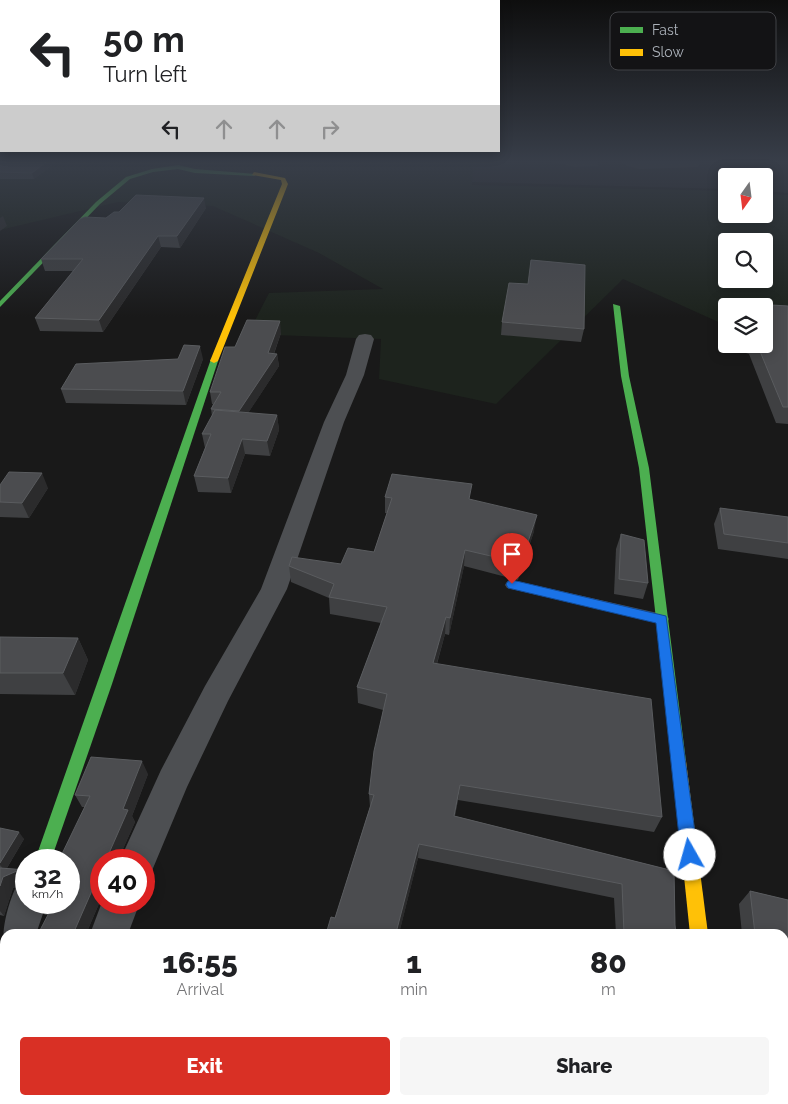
<!DOCTYPE html>
<style>
:root{--surface:#fff;--page:#f6f6f6;--text:#202124;--muted:#757577;--accent:#d93025}
body{margin:0;font-family:Raleway,sans-serif;background:var(--page);color:var(--text);height:100vh;display:flex;flex-direction:column;font-size:19px;white-space:nowrap}
*{box-sizing:border-box;margin:0}
p{font-size:16px;color:var(--muted)}
.icon{flex:none;width:28px;height:28px;fill:none;stroke:currentColor;stroke-width:2;stroke-linecap:round;stroke-linejoin:round}
.map{position:relative;flex:1;overflow:hidden}
.details{position:absolute;left:0px;top:929px;width:789px;height:176px;display:flex;flex-direction:column;background:var(--surface);border-radius:15px 15px 0 0;box-shadow:0 2px 12px #0003}
.details>*{flex:none}
.hud{position:absolute;left:0px;top:0px;width:500px;height:152px;box-shadow:0 2px 12px #0003;background:#fff;color:var(--text);overflow:hidden}
.needle{width:32px;rotate:194deg}
.tools{position:absolute;left:718px;top:168px;display:grid;gap:10px}
.tools a{display:grid;place-items:center;width:55px;height:55px;border-radius:5px;background:var(--surface);box-shadow:0 2px 12px #0003;font-size:25px}
.speed{position:absolute;left:15px;top:849px;display:flex;gap:10px;font-size:25px;font-weight:700;text-align:center}
.speed>*{display:grid;place-content:center;width:65px;height:65px;border-radius:50%;background:var(--surface);box-shadow:0 2px 12px #0003;line-height:1}
.speed small{font-size:12px;font-weight:400}
.speed .limit{border:8px solid #d22;background:#fff;color:#111}
.pin{position:absolute;display:grid;place-items:center;width:42px;height:42px;color:#fff;margin:-51px -21px;border-radius:50% 50% 50% 0;rotate:-45deg;box-shadow:0 0 5px #0007}
.pin .icon{rotate:45deg}
.me{position:absolute;width:55px;margin:-28px;rotate:353deg;stroke-linejoin:round;filter:drop-shadow(0 0 4px #0008)}
.turn{display:flex;align-items:center;gap:18px;height:105px;padding:0 20px;font-size:22px}
.turn .icon{width:65px;height:65px;stroke-width:2.5}
.turn b{display:block;font-size:35px;line-height:42px}
.lanes{display:flex;align-items:center;height:48px;padding:0 20px;background:#0003;justify-content:center;gap:25px;direction:ltr}
.lanes .off{opacity:.35}
.eta{display:flex;justify-content:space-evenly;align-items:center;height:85px;text-align:center}
.eta b{font-size:30px;font-weight:800;line-height:35px}
.primary-button{display:flex;gap:10px;margin-top:auto;padding:10px 20px}
.primary-button a{flex:1;height:58px;border-radius:5px;background:var(--accent);color:#fff;font-size:20px;font-weight:800;line-height:58px;text-align:center}
.primary-button a+a{background:var(--page);color:var(--text)}
.map>svg:first-child{display:block}
.built{fill:#232326}
.green{fill:#1d231d;fill-rule:evenodd}
.lines{fill:none;stroke-linecap:round;stroke-linejoin:round}
.lane{fill:#4d4f52;fill-rule:evenodd}
.street{fill:#4d4f52;fill-rule:evenodd}
.fast{fill:#4caf50;fill-rule:evenodd}
.slow{fill:#ffc107;fill-rule:evenodd}
.wall{fill:#3f4042}
.shaded-wall{fill:#2b2b2c}
.building{fill:#4b4c4f;stroke:#5a5c5f}
.route{fill:#1a73e8;stroke:#114b97}
.key{fill:#131315;stroke:#414246;stroke-width:1}
.key-label{font-size:14px;fill:#abb1b9}
</style>
<div class="map">
<svg width="788" height="1104" viewBox="0 0 788 1104">
<rect width="100%" height="100%" fill="#191919"/>
<polygon class="built" points="471,162 788,162 788,193 764,191 764,176 726,176 726,189 469,182"/>
<path class="green" d="M0,162h473l-1,23 254,6v23h38v-20l24,1v117l-24,-6h-38l-1,19 -102,-46 -127,125 -117,-25 2,-40 -133,-5 21,-41 114,-4 -64,-36 -106,-47 -95,-4 -118,28zM726,241h38v38h-38z"/>
<g class="lines">
<polygon class="lane" points="512,580 662,614 667,615 669,619 667,623 662,624 507,588 505,585 507,582"/>
<g class="street">
<polygon points="365,334 371,335 374,339 364,375 344,422 287,589 228,701 187,787 151,873 144,876 144,860 120,860 161,770 205,686 261,589 324,422 346,375 356,339 359,335"/>
<path d="M26,884v18h21l-11,32h-31v14c-5,-15 3,-43 10,-59z"/>
<polygon points="102,902 140,902 128,934 90,934"/>
<polygon points="5,949 5,1001 0,1003 0,951"/>
<polygon points="23,1100 68,1100 67,1104 22,1104"/>
<polygon points="696,1100 740,1100 741,1104 697,1104"/>
</g>
<g class="fast">
<polygon points="178,165 195,169 257,174 254,176 195,173 178,169 153,172 130,179 100,204 0,307 0,301 96,202 126,177 152,169"/>
<polygon points="613,304 620,306 629,376 649,468 686,761 684,766 679,768 674,766 672,761 639,468 621,376"/>
<polygon points="211,359 218,361 112,684 51,860 35,860"/>
</g>
<g class="slow">
<polygon points="254,172 285,178 288,184 218,361 214,363 210,361 282,184 281,180 252,175"/>
<polygon points="679,754 684,756 686,761 708,934 690,934 672,761 674,756"/>
</g>
</g>
<g class="wall">
<polygon points="0,162 56,162 34,179 0,179"/>
<polygon points="553,162 598,162 598,166 575,167"/>
<polygon points="621,162 700,162 698,167 640,169 627,166"/>
<polygon points="206,208 180,248 161,247 103,332 40,331 35,318 73,271 45,271 41,259 119,212"/>
<polygon points="739,303 788,306 788,424 776,423 749,354 746,353 743,344 764,344 764,306 738,306"/>
<polygon points="502,322 584,329 581,342 501,335"/>
<polygon points="281,333 274,354 277,354 279,366 248,413 277,415 279,430 270,456 245,454 231,493 198,492 194,476 205,448 202,434 212,416 211,409 213,404 212,404 210,392 235,347"/>
<polygon points="203,359 186,405 66,403 61,389"/>
<polygon points="0,485 48,488 29,518 0,517"/>
<polygon points="385,497 471,500 534,531 518,580 464,566 449,635 445,634 437,664 662,817 654,832 458,800 455,816 674,871 675,925 676,934 616,934 614,898 418,858 399,933 335,918 370,807 369,794 383,710 358,703 357,687 381,623 330,614 329,598 291,582 289,566 341,564 374,552 387,513 385,513"/>
<polygon points="720,508 788,517 788,559 718,549 714,524"/>
<polygon points="621,534 648,583 643,599 614,594 616,549"/>
<polygon points="0,637 78,638 88,660 75,695 0,694"/>
<polygon points="148,774 132,816 135,822 118,860 101,860 101,899 86,934 48,915 45,915 35,904 69,902 85,807 82,807 75,795"/>
<polygon points="0,828 24,839 7,868 26,870 26,898 18,889 18,886 13,888 4,916 0,915"/>
<polygon points="750,891 788,900 788,969 784,968 784,934 742,934 739,904"/>
<polygon points="5,998 5,1070 0,1069 0,1008"/>
</g>
<g class="shaded-wall">
<polygon points="46,162 56,162 34,179 32,173"/>
<polygon points="204,198 206,208 180,248 177,236"/>
<polygon points="3,216 7,226 0,231 0,218"/>
<polygon points="158,236 161,247 103,332 99,320"/>
<polygon points="280,321 281,333 270,364 277,354 279,366 241,424 239,411"/>
<polygon points="200,346 203,359 186,405 183,391"/>
<polygon points="277,415 279,430 270,456 267,441"/>
<polygon points="242,439 245,454 231,493 228,478"/>
<polygon points="42,473 48,488 29,518 22,503"/>
<polygon points="537,515 534,531 518,580 521,563"/>
<polygon points="465,550 464,566 449,635 450,618"/>
<polygon points="446,617 445,634 432,680 433,663"/>
<polygon points="78,638 88,660 75,695 63,673"/>
<polygon points="142,761 148,774 132,816 135,822 118,860 106,860 123,809"/>
<polygon points="460,785 458,800 452,830 454,816"/>
<polygon points="19,832 24,839 5,871 0,865 0,863"/>
<polygon points="419,844 418,858 399,934 396,933"/>
<polygon points="101,870 101,899 86,934 73,934"/>
<polygon points="17,871 26,882 13,888 4,916 0,911 0,886 3,877"/>
<polygon points="231,1100 240,1100 238,1104 230,1104"/>
</g>
<g class="building">
<polygon points="0,162 46,162 32,173 0,172"/>
<polygon points="136,195 204,198 177,236 158,236 99,320 35,318 83,259 41,259 80,219 85,217 106,218 114,212 119,212"/>
<polygon points="531,260 585,265 584,329 502,322 509,283 528,284"/>
<polygon points="739,303 788,306 788,407 783,407 757,344 764,344 764,306 740,306"/>
<polygon points="247,320 280,321 268,353 277,354 239,411 211,409 221,392 210,392 225,347 235,347"/>
<polygon points="184,345 200,346 183,391 61,389 76,364 178,359"/>
<polygon points="215,410 277,415 267,441 242,439 228,478 194,476 211,434 202,434"/>
<polygon points="9,472 42,473 22,503 0,502 0,485"/>
<polygon points="392,474 472,484 469,499 537,515 521,563 465,550 450,618 446,617 433,663 651,699 662,817 460,785 454,816 674,871 675,925 676,934 624,934 622,884 419,844 396,933 401,934 326,934 331,917 335,918 374,795 369,794 374,751 387,694 357,687 387,607 329,597 334,584 289,566 292,557 341,564 348,548 374,552 392,498 385,497"/>
<polygon points="720,508 788,517 788,543 724,534"/>
<polygon points="621,534 644,540 648,583 619,579"/>
<polygon points="0,637 78,638 63,673 0,673"/>
<polygon points="91,757 142,761 123,809 128,810 106,860 101,860 101,870 73,934 38,934 52,907 35,904 35,902 69,902 69,860 59,860 90,796 75,795"/>
<polygon points="0,828 19,832 0,863"/>
<polygon points="0,868 26,870 26,889 18,889 17,871 3,877 0,886"/>
<polygon points="750,891 788,900 788,955 784,954 784,934 755,934"/>
<polygon points="5,998 5,1066 0,1065 0,1008"/>
<polygon points="91,1100 231,1100 230,1104 89,1104"/>
<polygon points="398,1100 479,1100 479,1104 397,1104"/>
</g>
<linearGradient id="sky" x2="0" y2="1"><stop stop-color="#0e0e0e"/><stop offset="0.51" stop-color="#383e49"/><stop offset="1" stop-color="#383e49" stop-opacity="0"/></linearGradient>
<rect width="788" height="317" fill="url(#sky)"/>
<polygon class="route" points="512,580 666,616 698,855 695,861 690,863 684,861 681,855 656,623 508,588 506,584 508,581"/>
<rect x="610" y="12" width="166" height="58" rx="8" class="key"/>
<rect x="620" y="27" width="23" height="6" fill="#4caf50"/>
<rect x="620" y="49" width="23" height="7" fill="#ffc107"/>
<g class="key-label">
<text x="652" y="35">Fast</text>
<text x="652" y="57">Slow</text>
</g>
</svg>
<div class="tools">
<a><svg class="needle" viewBox="-14 -14 28 28"><path d="M0-13l5 13h-10z" fill="#e53935"/><path d="M0 13l5-13h-10z" fill="#757577"/></svg></a>
<a><svg class="icon" aria-label="search" viewBox="0 0 24 24"><circle cx="10" cy="10" r="6"/><path d="M15 15l6 6"/></svg></a>
<a><svg class="icon" aria-label="layers" viewBox="0 0 24 24"><path d="M12 4l9 5-9 5-9-5zM3 14l9 5 9-5"/></svg></a>
</div>
<div class="speed"><div>32<small>km/h</small></div><div class="limit">40</div></div>
<div class="pin" style="left:512px;top:584px;background:#d93025"><svg class="icon" aria-label="arrive" viewBox="0 0 24 24"><path d="M6 21V4h12l-3 4 3 4H6"/></svg></div>
<svg class="me" style="left:690px;top:855px" viewBox="-20 -20 40 40"><circle r="19" fill="#fff"/><path d="M0-13L10 11 0 6-10 11z" fill="#1a73e8"/></svg>
<div class="hud">
<div class="turn"><svg class="icon" aria-label="left" viewBox="0 0 24 24"><path d="M17 20v-9H6M10 6l-5 5 5 5"/></svg><div><b>50 m</b>Turn left</div></div>
<div class="lanes"><svg class="icon" aria-label="left" viewBox="0 0 24 24"><path d="M17 20v-9H6M10 6l-5 5 5 5"/></svg><svg class="icon off" aria-label="ahead" viewBox="0 0 24 24"><path d="M12 20V5M6 11l6-6 6 6"/></svg><svg class="icon off" aria-label="ahead" viewBox="0 0 24 24"><path d="M12 20V5M6 11l6-6 6 6"/></svg><svg class="icon off" aria-label="right" viewBox="0 0 24 24"><path d="M7 20v-9h11M14 6l5 5-5 5"/></svg></div>
</div>
<section class="details">
<div class="eta">
<div><b>16:55</b><p>Arrival</p></div>
<div><b>1</b><p>min</p></div>
<div><b>80</b><p>m</p></div>
</div>
<div class="primary-button"><a>Exit</a><a>Share</a></div>
</section>
</div>
